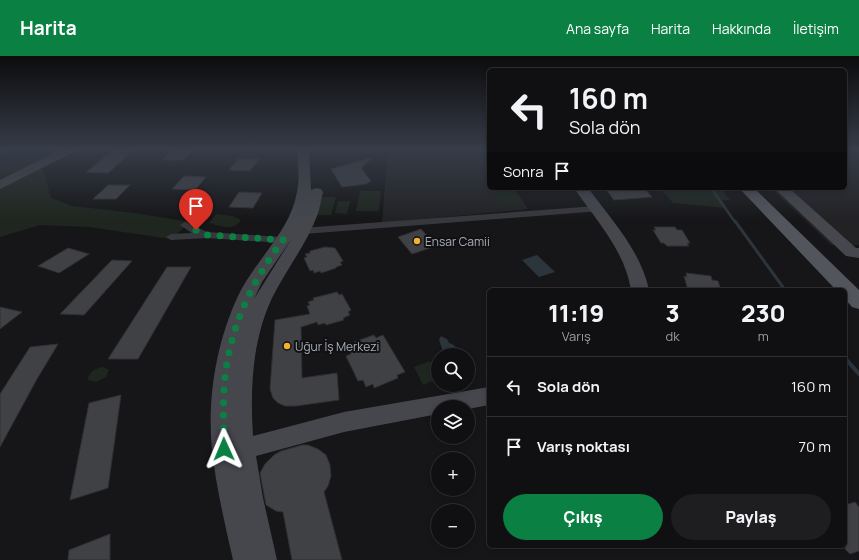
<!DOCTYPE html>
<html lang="tr">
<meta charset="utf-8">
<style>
:root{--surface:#101012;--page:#1e1e20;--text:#f1f3f6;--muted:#9c9d9f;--line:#303032;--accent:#0b8043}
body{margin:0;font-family:Manrope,sans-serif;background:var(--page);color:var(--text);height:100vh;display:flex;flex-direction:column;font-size:15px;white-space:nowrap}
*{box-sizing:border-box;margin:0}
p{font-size:13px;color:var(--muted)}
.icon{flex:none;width:22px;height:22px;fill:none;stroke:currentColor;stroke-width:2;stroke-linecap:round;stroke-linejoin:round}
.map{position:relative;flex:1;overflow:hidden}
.drawer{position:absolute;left:487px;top:232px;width:360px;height:260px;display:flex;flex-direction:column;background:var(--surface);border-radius:6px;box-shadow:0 2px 6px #0003,0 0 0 1px var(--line)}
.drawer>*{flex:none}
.guide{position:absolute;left:487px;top:12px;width:360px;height:122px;border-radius:6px;box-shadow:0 2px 6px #0003,0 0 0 1px var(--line);background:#101012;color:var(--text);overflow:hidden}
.tools{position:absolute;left:431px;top:292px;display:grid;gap:8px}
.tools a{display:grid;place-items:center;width:44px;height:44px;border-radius:50%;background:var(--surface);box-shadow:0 2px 6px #0003,0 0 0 1px var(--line);font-size:20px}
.pin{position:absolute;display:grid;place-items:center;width:34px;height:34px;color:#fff;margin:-41px -17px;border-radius:50% 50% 50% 0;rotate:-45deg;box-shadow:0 0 4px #0007}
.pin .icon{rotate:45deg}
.me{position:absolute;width:44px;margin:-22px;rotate:359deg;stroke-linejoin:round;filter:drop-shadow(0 0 3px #0008)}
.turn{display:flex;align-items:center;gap:14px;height:84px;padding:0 16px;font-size:18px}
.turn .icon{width:52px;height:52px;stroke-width:2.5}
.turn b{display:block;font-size:28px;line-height:34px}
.then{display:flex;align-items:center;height:38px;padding:0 16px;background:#0003;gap:8px;font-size:15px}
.eta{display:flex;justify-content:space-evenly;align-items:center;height:68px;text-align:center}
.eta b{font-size:24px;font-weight:800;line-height:28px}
.primary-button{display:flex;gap:8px;margin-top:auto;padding:8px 16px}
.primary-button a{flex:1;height:46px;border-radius:24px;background:var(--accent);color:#fff;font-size:16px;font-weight:800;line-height:46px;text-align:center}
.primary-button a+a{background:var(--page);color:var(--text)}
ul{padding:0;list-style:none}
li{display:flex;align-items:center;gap:12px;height:60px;padding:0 16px;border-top:1px solid var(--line)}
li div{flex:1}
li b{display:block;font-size:15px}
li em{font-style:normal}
header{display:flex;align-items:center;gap:24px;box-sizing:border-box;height:56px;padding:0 20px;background:var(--accent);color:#fff}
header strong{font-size:19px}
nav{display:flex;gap:22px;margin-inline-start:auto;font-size:14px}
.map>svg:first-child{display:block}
.built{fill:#222225}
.green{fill:#1e261f}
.water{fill:#2c353c}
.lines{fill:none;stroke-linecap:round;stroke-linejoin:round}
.stream-far2{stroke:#2c353c;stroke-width:2.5}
.stream-far1{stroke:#2c353c;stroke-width:3}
.stream{stroke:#2c353c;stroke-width:4}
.building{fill:#404145;stroke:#303034}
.street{fill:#37383d;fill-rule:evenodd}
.secondary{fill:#45474d;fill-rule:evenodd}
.primary{fill:#53555c;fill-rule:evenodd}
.route{stroke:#0b8043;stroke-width:7;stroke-dasharray:0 12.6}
.poi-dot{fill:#f2b134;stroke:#111113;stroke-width:1.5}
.labels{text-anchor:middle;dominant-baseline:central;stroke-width:4;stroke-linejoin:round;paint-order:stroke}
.poi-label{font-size:12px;fill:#a8adb8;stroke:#111113;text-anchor:start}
</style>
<header>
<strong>Harita</strong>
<nav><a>Ana sayfa</a><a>Harita</a><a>Hakkında</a><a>İletişim</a></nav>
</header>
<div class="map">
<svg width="859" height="504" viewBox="0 0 859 504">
<rect width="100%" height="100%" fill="#161618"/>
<g class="built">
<polygon points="390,93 470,93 489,106 489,132 514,132 528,153 382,167 386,115"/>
<polygon points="845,93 859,93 859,189 831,189 771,132 845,132"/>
</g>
<g class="green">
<polygon points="0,93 64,93 31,112 43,113 51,142 72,150 135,157 190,166 171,183 89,171 40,169 0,181"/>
<polygon points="490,132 513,132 522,148 499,150"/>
<polygon points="660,132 721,132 730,144 722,144 727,152 673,147"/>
<polygon points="360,135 381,135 379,155 356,155"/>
<polygon points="320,141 336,141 331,159 314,159"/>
<polygon points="338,145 350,145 347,158 335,157"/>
<path d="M216,158l17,2 8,4c-8,12 -20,6 -32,3z"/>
<polygon points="430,305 438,320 438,323 423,329 414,311"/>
<path d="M103,311l6,3 -3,7 -10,5 -8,-2c0,-8 8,-12 15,-13z"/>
</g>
<g class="water">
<polygon points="537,199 555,216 539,221 522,204"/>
<path d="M441,280l6,3 2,4c5,1 8,5 11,9v3l-16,-1 -5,-14z"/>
</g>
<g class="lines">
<g class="stream-far2">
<polyline points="0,99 10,93"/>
<polyline points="711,132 735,166"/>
</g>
<polyline class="stream-far1" points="735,165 785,234"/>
<polyline class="stream" points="845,302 859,318"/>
</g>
<g class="building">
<polygon points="115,93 135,93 108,117 86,116"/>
<polygon points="173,93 194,93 183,104 162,104"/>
<polygon points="373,101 361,112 371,125 366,128 342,131 331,113"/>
<polygon points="238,103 259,103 250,115 229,114"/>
<polygon points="184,120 206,121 195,134 172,133"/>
<polygon points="108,129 130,129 116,143 93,143"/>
<polygon points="605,132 644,132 652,141 614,144"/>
<polygon points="239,136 262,137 253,152 229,151"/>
<polygon points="654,171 675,171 677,174 682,174 690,187 687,187 689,190 667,190 664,187 661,187 653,174 656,174"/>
<polygon points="421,173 436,190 412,198 398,181"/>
<polygon points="325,191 335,192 343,205 340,206 342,209 336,211 336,212 321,217 320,215 314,217 313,214 310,215 304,202 307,201 305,198 310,197 310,195"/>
<polygon points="68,192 89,198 59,217 38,210"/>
<polygon points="112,204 132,205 84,259 60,258"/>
<polygon points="167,211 191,211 138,303 108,303"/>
<polygon points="686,217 711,220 712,224 718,225 721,234 688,234 684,220 687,221"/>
<polygon points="337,236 339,239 342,238 351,254 348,256 350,259 343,262 344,264 326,269 325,267 318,269 317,266 301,271 302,322 337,317 339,344 296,350 285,350 278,347 273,342 270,333 275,264 310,258 307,250 310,249 308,246 314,244 313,242"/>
<polygon points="0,251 22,256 0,273"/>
<polygon points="374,279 376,282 383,279 405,316 397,319 398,322 374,332 373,328 366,331 363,324 358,325 346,300 351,298 349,293 356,290 354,286"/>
<polygon points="58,288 37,323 0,391 0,338 30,291"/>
<polygon points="121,339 108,432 70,444 89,347"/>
<polygon points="302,389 308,389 318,393 326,399 330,409 331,420 328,430 324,436 342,504 292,504 283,456 276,455 266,449 260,417 265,408 274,399 281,395"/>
<polygon points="855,446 859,451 859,495 850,498 845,493 845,449"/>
<polygon points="110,478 110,504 68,504 69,494"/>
</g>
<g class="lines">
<polygon class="street" points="596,150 600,151 601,153 600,155 304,178 283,187 207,182 171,184 166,181 171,178 192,177 180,169 185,166 207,176 281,181 302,172"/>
<g class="secondary">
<polygon points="62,93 78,93 76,95 0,133 0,124"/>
<path d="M297,93h12l2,41 5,-2 5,1 2,3c-2,8 -3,16 -6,24 -11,29 -31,54 -45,82 -20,43 -22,91 -19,138l91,-24 145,-25v18l-21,4v-2h-30v7l-94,18 -88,24 7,42 14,62h-44c-8,-36 -17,-73 -21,-110 -5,-51 4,-107 26,-154 17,-36 52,-64 59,-104 3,-14 1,-29 0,-43zM292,182l-38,61 8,-17z"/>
<path d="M574,132h14c23,31 53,63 61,102h-18c-6,-39 -35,-70 -57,-102z"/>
<polygon points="774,132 789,132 856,192 859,192 859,202 846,200"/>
</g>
<polygon class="primary" points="739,132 754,132 859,234 859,253 852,251 845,243 845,234 836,234"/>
</g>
<linearGradient id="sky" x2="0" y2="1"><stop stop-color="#0c0c0d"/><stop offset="0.57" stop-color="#363c48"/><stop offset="1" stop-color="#363c48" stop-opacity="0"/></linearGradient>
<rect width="859" height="164" fill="url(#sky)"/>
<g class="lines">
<path class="route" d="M196,174l11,5 76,5c-29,38 -50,81 -57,129 -4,27 -2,54 -2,80"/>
</g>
<g class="poi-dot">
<circle cx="417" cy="185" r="4"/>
<circle cx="287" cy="290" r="4"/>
</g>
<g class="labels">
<g class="poi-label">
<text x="425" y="185">Ensar Camii</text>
<text x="295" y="290">Uğur İş Merkezi</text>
</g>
</g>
</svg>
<div class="tools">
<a><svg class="icon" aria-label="search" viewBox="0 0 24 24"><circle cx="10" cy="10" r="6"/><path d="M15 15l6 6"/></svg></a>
<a><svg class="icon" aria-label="layers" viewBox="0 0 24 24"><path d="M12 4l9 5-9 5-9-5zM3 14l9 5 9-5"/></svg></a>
<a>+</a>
<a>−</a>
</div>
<div class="pin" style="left:196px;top:174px;background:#d93025"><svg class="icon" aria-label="arrive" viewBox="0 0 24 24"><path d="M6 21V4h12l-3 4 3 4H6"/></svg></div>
<svg class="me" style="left:224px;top:393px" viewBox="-20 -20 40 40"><path d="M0-17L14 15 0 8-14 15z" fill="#0b8043" stroke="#fff" stroke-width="4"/></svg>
<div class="guide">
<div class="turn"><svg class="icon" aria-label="left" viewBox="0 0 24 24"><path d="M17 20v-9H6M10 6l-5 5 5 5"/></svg><div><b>160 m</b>Sola dön</div></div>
<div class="then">Sonra<svg class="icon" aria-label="arrive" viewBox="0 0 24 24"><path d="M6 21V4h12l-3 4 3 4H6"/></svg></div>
</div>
<section class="drawer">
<div class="eta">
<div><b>11:19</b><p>Varış</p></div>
<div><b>3</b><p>dk</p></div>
<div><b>230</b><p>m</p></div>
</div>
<ul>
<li><svg class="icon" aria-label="left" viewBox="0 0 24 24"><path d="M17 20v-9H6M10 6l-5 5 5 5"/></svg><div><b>Sola dön</b></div><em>160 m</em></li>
<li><svg class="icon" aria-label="arrive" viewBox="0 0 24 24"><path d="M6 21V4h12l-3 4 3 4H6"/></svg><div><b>Varış noktası</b></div><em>70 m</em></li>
</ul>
<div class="primary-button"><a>Çıkış</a><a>Paylaş</a></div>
</section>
</div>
